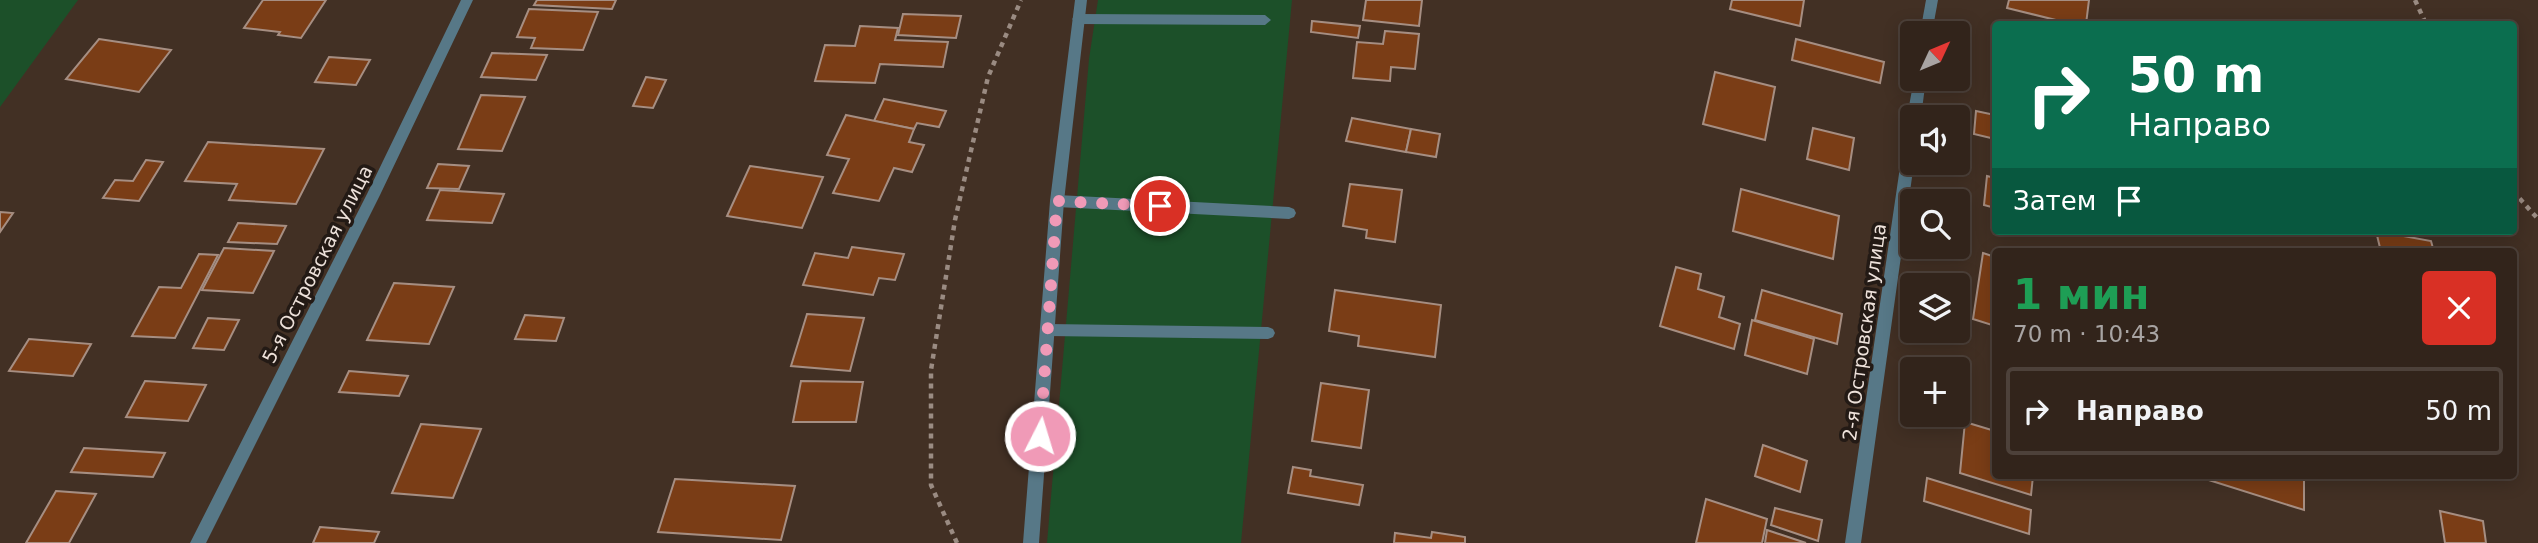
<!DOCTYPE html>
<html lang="ru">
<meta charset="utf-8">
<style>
:root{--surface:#32241b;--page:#3d3028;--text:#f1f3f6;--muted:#a8a4a3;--line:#4d413a}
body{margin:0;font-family:"DejaVu Sans",sans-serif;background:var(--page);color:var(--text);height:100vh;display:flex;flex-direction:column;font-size:26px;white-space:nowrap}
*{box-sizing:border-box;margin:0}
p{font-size:23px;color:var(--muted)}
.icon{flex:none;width:38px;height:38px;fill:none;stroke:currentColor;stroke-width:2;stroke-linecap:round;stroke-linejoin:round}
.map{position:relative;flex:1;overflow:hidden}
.drawer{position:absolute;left:1992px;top:248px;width:525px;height:231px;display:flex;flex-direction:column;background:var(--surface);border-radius:7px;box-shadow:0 4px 18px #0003,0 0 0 2px var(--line)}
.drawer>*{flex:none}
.hud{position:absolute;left:1992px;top:21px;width:525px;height:214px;border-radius:7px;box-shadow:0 4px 18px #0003,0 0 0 2px var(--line);background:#0b6e4f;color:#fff;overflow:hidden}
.needle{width:46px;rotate:46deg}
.controls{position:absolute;left:1900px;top:21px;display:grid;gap:14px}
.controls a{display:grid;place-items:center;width:70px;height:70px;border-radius:7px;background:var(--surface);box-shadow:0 4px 18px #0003,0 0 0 2px var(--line);font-size:35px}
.pin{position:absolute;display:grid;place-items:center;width:60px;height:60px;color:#fff;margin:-30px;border:4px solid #fff;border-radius:50%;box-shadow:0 2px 7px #0007}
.me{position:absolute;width:77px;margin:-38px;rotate:5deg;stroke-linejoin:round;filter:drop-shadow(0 0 5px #0008)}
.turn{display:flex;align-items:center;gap:24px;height:147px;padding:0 21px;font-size:32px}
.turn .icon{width:91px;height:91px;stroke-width:2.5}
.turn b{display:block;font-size:49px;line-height:60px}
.then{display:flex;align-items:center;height:66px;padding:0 21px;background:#0003;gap:14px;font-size:26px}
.round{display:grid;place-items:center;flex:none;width:74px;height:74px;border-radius:7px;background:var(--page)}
.headline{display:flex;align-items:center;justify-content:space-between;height:119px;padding:0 21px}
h1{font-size:42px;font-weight:700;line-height:52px;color:#1e9e55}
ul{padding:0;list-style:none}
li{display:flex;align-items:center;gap:21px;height:88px;margin:0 14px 10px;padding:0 7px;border:4px solid var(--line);border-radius:7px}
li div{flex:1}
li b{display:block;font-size:26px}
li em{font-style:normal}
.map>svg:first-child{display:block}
.green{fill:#1c5029}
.building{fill:#7a3d16;stroke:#a68e82;stroke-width:2}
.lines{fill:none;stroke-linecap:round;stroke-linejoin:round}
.path{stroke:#9a8b82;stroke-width:4.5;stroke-dasharray:5 5;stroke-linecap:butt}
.lane{fill:#577887;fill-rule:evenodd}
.street{fill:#577887;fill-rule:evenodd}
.route{stroke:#f09ab7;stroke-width:12;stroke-dasharray:0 21.6}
.labels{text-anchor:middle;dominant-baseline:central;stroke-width:7;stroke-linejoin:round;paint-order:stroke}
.street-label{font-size:19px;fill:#ede1da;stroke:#231a15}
</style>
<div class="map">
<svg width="2538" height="543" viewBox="0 0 2538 543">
<rect width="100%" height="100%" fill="#423024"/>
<g class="green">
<polygon points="0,0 78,0 0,107"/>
<polygon points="1098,0 1292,0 1241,543 1047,543 1089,59"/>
</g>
<g class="building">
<polygon points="263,0 326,0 301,38 278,35 280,32 244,28"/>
<polygon points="537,0 616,0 612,9 534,5"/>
<polygon points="1366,0 1422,0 1419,26 1363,20"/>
<polygon points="1732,0 1804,0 1800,26 1730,9"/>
<polygon points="2009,0 2089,0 2086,24 2072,24 2007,8"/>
<polygon points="529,9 598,12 583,50 531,48 535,38 517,37"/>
<polygon points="903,14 961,16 956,38 898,35"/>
<polygon points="1312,21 1360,26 1358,38 1311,32"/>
<polygon points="860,26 898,28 895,40 948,42 943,67 880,64 875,83 815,81 825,45 855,46"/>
<polygon points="1385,31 1419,34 1415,69 1391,67 1390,81 1353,78 1357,42 1383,44"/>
<polygon points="99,39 171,50 139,92 66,79"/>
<polygon points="1796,39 1884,62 1880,83 1792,60"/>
<polygon points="492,53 547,55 536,80 481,77"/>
<polygon points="329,57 370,60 356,85 315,82"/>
<polygon points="1715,72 1775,87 1765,140 1703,124"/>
<polygon points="646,77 666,80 653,108 633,106"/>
<polygon points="481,95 525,97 502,151 458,149"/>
<polygon points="884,99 946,111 939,127 917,123 914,129 874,121"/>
<polygon points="1976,111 1995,115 1995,139 1974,134"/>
<polygon points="846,115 914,129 909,142 924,145 912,172 894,168 879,201 833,193 849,159 827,155"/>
<polygon points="1352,118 1411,129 1406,152 1346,141"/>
<polygon points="1813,128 1854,138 1849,170 1807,159"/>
<polygon points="1411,129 1440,134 1436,157 1406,152"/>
<polygon points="208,142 324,149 296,204 229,200 237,184 185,181"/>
<polygon points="146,160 163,162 139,201 103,198 115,180 133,181"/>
<polygon points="438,164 469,166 459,189 427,188"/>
<polygon points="750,166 823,177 802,228 727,216"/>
<polygon points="1987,176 1995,178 1995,208 1984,205"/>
<polygon points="1350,184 1402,190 1395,242 1366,238 1367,230 1343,226"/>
<polygon points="1741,189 1839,216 1833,259 1733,231"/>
<polygon points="440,190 504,194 492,223 427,220"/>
<polygon points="0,212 13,213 0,232"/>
<polygon points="238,223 286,226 277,244 228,242"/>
<polygon points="2376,231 2431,241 2434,252 2381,252"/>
<polygon points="852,247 904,254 895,280 879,278 873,295 803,285 815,253 848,258"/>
<polygon points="224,248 274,251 253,293 202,290"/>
<polygon points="1983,253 1995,257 1995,326 1973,319"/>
<polygon points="199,254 218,255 175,338 132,336 159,287 181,288"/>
<polygon points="1676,267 1701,274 1698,289 1724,297 1719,317 1740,324 1734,349 1660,326"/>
<polygon points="394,283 454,287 429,344 367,340"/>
<polygon points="1335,290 1441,305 1435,357 1358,346 1359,336 1329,331"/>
<polygon points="1762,290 1842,314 1837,344 1755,320"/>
<polygon points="807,314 864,318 850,371 791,366"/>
<polygon points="525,315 564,318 556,341 515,339"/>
<polygon points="208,318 239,320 224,350 193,348"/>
<polygon points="1752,320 1814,339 1807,374 1745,355"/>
<polygon points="29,339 91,344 73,376 9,371"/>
<polygon points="349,371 408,376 399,396 339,392"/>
<polygon points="145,381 206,385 188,421 126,417"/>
<polygon points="801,381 863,382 856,422 793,422"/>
<polygon points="1321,383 1369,390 1361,448 1312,441"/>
<polygon points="1965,422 1995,431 1995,476 2033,476 2031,495 1960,473"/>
<polygon points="421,424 481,429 453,498 392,493"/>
<polygon points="1763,445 1807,461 1800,492 1755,476"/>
<polygon points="84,448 165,453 153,477 71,472"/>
<polygon points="1293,467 1311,470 1310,476 1363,485 1359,505 1288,493"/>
<polygon points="2196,476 2304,476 2304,510"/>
<polygon points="1927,478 2031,510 2029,534 1924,501"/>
<polygon points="675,479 795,486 781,540 658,532"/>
<polygon points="56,491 96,494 69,543 26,543"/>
<polygon points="1706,499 1767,519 1762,543 1696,543"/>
<polygon points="1775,508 1822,520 1818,541 1771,525"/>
<polygon points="2440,511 2483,521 2486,543 2445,543"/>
<polygon points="320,527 379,532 374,543 313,543"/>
<polygon points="1767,530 1806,543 1765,543"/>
<polygon points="1432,532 1465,537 1465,543 1394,543 1395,533 1431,538"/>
</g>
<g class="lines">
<g class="path">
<polyline points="2415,0 2426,24"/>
<polyline points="2513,191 2538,219"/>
<polyline points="957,543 931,485 931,370 955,220 988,77 1021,0"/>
</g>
<g class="lane">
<polygon points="1078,14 1265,15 1271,20 1265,25 1078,24 1072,19"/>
<polygon points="1057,195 1289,207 1294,209 1296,213 1294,217 1289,219 1057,207 1052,205 1050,201 1052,197"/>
<polygon points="1048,324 1268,327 1273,329 1275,333 1273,337 1268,339 1048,336 1043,334 1041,330 1043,326"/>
</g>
<g class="street">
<polygon points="461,0 473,0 380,195 206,543 190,543 367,194"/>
<polygon points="1075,0 1087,0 1064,201 1039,543 1023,543 1050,201"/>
<polygon points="1926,0 1938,0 1932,33 1920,33"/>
<polygon points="1914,79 1926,79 1921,117 1913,117 1914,163 1861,543 1845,543 1906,126 1911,121 1907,117"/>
</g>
</g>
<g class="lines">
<polyline class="route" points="1040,436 1057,201 1160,206"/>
</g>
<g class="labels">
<g class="street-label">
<text transform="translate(317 264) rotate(-63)">5-я Островская улица</text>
<text transform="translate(1864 332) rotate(-82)">2-я Островская улица</text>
</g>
</g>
</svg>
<div class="controls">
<a><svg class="needle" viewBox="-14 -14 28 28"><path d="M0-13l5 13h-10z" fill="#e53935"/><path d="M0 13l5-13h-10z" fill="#a8a4a3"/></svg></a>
<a><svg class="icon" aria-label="sound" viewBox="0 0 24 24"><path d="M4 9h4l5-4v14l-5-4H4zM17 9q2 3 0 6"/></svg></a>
<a><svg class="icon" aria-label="search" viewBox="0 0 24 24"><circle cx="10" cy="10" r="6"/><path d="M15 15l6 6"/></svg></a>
<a><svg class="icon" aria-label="layers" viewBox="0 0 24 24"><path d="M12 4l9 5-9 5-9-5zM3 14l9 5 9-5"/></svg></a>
<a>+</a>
</div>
<div class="pin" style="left:1160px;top:206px;background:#d93025"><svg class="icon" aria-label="arrive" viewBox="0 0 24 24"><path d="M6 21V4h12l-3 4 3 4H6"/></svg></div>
<svg class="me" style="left:1040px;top:436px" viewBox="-20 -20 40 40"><circle r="17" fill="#f09ab7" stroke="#fff" stroke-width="3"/><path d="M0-11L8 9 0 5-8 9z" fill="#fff"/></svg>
<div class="hud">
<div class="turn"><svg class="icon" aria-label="right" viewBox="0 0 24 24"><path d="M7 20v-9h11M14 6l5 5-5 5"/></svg><div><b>50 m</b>Направо</div></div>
<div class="then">Затем<svg class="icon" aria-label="arrive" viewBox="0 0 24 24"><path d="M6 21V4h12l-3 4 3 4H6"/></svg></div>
</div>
<section class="drawer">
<div class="headline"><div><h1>1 мин</h1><p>70 m · 10:43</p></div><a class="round" style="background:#d93025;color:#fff"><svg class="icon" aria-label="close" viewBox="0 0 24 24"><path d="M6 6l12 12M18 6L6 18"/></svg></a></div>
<ul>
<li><svg class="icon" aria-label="right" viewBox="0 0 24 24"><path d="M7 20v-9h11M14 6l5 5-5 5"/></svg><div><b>Направо</b></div><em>50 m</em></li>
</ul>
</section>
</div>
